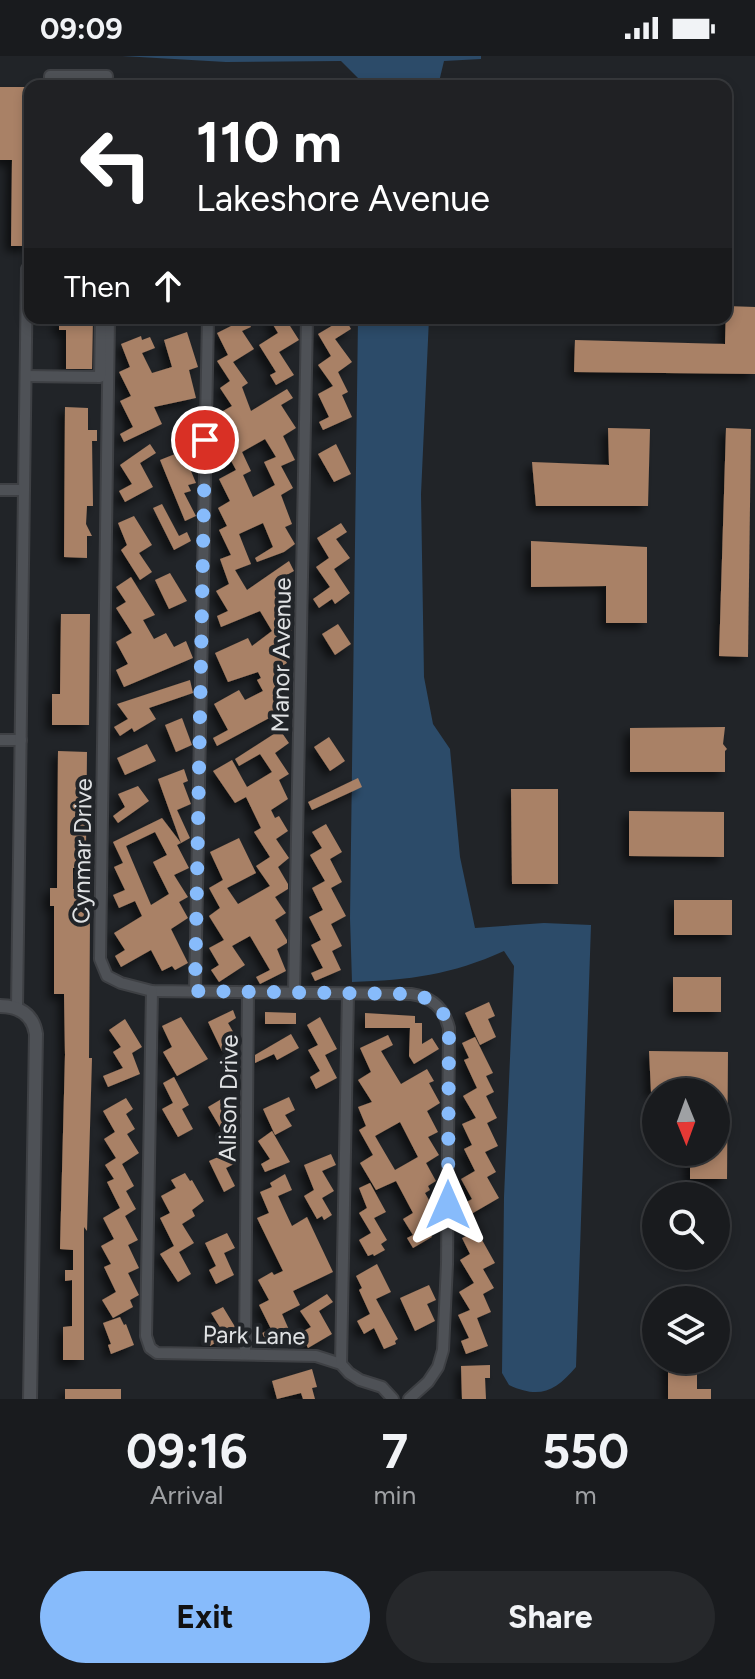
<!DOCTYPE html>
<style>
:root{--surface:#191b1e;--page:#26282b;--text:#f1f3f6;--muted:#9fa1a4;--line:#37393c;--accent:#87bbfb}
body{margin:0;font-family:Figtree,sans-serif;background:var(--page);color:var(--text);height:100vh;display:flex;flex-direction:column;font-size:30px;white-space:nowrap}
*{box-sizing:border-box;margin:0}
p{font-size:26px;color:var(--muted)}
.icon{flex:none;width:44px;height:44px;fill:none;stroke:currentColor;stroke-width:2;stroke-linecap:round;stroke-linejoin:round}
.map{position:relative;height:1343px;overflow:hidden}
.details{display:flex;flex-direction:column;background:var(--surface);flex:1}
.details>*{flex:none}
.banner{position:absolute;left:24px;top:24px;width:708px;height:244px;border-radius:16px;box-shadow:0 4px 12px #0003,0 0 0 2px var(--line);background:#202124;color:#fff;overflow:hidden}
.needle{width:52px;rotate:179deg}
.controls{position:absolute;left:642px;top:1022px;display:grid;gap:16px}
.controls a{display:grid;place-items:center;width:88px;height:88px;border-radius:50%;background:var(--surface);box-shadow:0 4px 12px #0003,0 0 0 2px var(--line);font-size:40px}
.pin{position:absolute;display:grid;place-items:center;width:68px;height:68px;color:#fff;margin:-34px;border:4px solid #fff;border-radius:50%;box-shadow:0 2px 8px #0007}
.me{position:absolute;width:88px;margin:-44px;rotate:0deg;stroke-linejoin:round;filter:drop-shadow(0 0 6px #0008)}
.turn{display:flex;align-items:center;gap:28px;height:168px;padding:0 40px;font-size:36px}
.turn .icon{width:104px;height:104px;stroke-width:2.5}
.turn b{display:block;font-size:56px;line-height:68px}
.then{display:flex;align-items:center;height:76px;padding:0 40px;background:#0003;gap:16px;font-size:30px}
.eta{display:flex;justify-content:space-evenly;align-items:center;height:136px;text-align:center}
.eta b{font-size:48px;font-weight:700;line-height:56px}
.button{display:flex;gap:16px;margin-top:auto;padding:16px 40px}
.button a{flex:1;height:92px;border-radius:48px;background:var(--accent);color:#111;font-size:32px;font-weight:700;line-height:92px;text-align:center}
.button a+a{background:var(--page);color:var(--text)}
.status{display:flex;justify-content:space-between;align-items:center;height:56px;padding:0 40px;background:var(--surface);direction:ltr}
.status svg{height:22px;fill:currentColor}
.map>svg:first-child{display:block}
.water{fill:#2c4b69}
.building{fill:#a98166;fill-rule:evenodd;filter:url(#shadow)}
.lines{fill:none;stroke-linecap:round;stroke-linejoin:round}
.minor-casing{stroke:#3e4044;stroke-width:14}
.tertiary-casing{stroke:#3e4044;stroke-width:16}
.minor{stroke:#4e5156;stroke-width:10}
.tertiary{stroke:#4e5156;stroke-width:12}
.route{stroke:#87bbfb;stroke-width:14;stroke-dasharray:0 25.2}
.labels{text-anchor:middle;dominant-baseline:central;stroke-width:8;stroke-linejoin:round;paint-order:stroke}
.street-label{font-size:24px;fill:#e0e2e4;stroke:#212428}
</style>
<div class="status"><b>09:09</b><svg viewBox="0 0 49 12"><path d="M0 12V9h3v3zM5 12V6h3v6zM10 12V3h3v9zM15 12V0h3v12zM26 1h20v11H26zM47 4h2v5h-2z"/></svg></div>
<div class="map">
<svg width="755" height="1343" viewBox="0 0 755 1343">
<defs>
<filter id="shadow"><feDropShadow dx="-5.5" dy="5.5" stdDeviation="4" flood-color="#0009"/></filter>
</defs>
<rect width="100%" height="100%" fill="#212428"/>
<g class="water">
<polygon points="122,0 481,0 481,3 444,5 438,30 360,30 360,24 341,5 226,6"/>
<path d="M358,262h71l-8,176 3,183 9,47 17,25 10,108 15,71 69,-5 47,2 -15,442c-21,25 -37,32 -67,18l-7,-12 2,-176 10,-231 -10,-15c-53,24 -94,29 -152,31l-2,-64z"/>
</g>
<g class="building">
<polygon points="0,31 30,31 30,190 11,190 12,104 0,104"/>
<polygon points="726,250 755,251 755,318 574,316 575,284 725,288"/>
<polygon points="59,262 93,262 92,313 66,313 66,274 59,274"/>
<path d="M247,262l4,9 -9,4 12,18 -21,13 15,21 -6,4 9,24 36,-22 6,9 -12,7 15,23 -13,8 12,24 -14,6 12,22 -12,7 11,29 -7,3 10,17 -11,8 -27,10 -2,-4 18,-11 -10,-24 -24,11 12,30 -16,6 12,20 42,-29 5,10 -11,6 11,22 -16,10 14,21 -17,11 12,22 -8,5 9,16 -10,6 8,19 -69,37 -4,-8 15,-8 -14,-26 25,-14 6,10 18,-9 -6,-11 4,-2 -3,-6 -30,10 -13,-29 33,-15 4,8 20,-15 -12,-20 -39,16 -4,-11 11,-5 -12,-20 13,-7 -9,-25 11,-4 -12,-25 8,-4 -9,-18 12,-7 -11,-22 17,-9 -15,-28 13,-7 -11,-24 9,-5 -12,-18 10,-7 -13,-20 11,-6 -11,-22zM265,383l11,18 -12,5 11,23 -22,12 -10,-22 8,-4 -9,-19z"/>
<polygon points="269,262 285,262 299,284 279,296 294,319 276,329 270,319 276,316 259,289 278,277"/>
<polygon points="345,262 351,273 335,283 352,306 338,316 348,336 342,339 352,361 323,374 319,366 329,361 318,338 333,330 318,309 331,300 318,278"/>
<polygon points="187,276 198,311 189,314 196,342 154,351 162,368 124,386 120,378 133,371 120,345 131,340 119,316 130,311 121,288 141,280 142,284 150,281 155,292 142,297 152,317 172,311 164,284"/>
<polygon points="65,351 88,352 88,374 97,374 97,385 92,385 93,450 87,450 86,468 92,480 87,480 87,502 64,501"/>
<polygon points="608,372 650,373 648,450 536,450 532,406 609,409"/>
<polygon points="726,372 751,373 748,601 719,600"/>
<polygon points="150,388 156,397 140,407 153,431 125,446 119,435 132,428 120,409"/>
<polygon points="336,388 351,418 334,426 318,398"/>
<polygon points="195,390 197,399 186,403 196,427 188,429 191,435 184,437 196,460 185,465 160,404"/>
<polygon points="162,448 179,480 187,476 191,485 174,494 153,452"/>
<polygon points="134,460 152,489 139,497 152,516 140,524 121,494 127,489 118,467"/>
<polygon points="341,467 347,476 336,483 350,502 334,513 350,537 335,548 332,543 319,552 313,543 330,531 316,511 329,502 317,482"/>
<polygon points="531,485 647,491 647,567 606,567 606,530 531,531"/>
<polygon points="170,517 187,545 169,553 155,524"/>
<polygon points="131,521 155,559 143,564 154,583 166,577 174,591 186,585 193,602 124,631 116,614 128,608 116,586 132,577 116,552 126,546 116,531"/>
<polygon points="61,558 90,558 89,669 52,669 52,638 60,638"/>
<polygon points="338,568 351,588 335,599 322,578"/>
<polygon points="190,624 193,637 149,652 156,663 134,676 132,672 120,680 114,671 128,663 117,648"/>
<polygon points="182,662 192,689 176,696 165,669"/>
<polygon points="725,671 723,688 727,693 725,695 725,716 630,716 630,672"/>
<polygon points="280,674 289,687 275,697 289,718 279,724 288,743 271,754 275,762 279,760 288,775 276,783 289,802 278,811 288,828 288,833 275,841 286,857 275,864 287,884 287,887 277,893 286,915 260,928 256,921 270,914 250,880 232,890 245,909 219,926 211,914 219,909 209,892 224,884 209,860 220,852 209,832 223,824 210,796 239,782 256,817 227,832 238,848 270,830 256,810 270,801 254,776 261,772 246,741 235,747 213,715 232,704 247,731 272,716 260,698 239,710 235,703"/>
<polygon points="329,681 345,705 330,715 314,691"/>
<polygon points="147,688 156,705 125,719 117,702"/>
<polygon points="58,695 87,696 86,791 82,794 86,800 86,812 73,812 73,833 89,833 90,861 89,1002 92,1002 87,1175 84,1171 84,1304 63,1304 63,1271 72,1270 72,1224 65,1225 65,1214 73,1214 73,1194 60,1193 65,999 64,938 54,938 54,850 50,850 50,832 57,832"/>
<polygon points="184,713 188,725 183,727 191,748 177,754 190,782 181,787 158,723"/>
<polygon points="358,722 362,731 312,754 308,746"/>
<polygon points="138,730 149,745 118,767 113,760 125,751 118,738"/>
<polygon points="511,733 558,733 558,828 512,828"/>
<polygon points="629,755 724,756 724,801 629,800"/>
<path d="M162,762l19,25 -4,2 12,23 -15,7 14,22 -9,5 9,16 -17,11 17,34 -13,7 -3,-4 -10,5 -11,-21 -30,17 -6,-11 10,-6 -11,-17 28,-17 -7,-15 -16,7 -6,-13 12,-5 -11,-23 9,-4 -10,-21zM155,776l12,23 -14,7 16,32 -18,11 -25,-59z"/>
<polygon points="326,768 342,796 330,803 342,826 331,832 346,860 331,868 342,890 332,895 341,914 315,925 311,917 323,912 311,889 321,884 309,861 323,854 312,832 325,825 310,799 322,792 312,776"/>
<rect x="674" y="844" width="58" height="35"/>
<rect x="673" y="921" width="48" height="35"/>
<polygon points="489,946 495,960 488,963 496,981 480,989 465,957"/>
<polygon points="233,954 236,962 228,967 239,986 222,995 208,966"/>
<polygon points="265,956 296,957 296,968 265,968"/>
<polygon points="365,957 415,960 415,967 422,967 422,988 432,982 439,993 414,1008 409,1000 410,972 365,972"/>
<polygon points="181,961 208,1003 177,1020 163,996 172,991 162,970"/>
<polygon points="320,961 337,993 325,999 337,1022 316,1033 310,1021 320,1015 308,994 318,989 307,969"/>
<polygon points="125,963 142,991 132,997 140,1018 108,1031 103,1020 123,1012 113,996 121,991 109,974"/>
<polygon points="291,978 299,992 277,1004 274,998 255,1007 255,999"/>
<path d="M388,979l5,10 -12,6 20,33 26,-15 7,12 -5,2 11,20 -13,8 11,21 -10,5 11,18 -13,8 10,18 -8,5 2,4 -5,3 12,21 -13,7 8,16 -19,11 -6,-10 6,-3 -10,-16 10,-6 -17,-32 -20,9 -16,-27 13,-8 -14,-25 7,-4 -8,-19 14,-5 -14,-22 13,-8 -11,-24zM400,1066l18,35 -23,13 -20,-34z"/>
<polygon points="475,981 493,1017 486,1020 494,1036 486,1040 497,1062 487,1067 498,1090 485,1096 496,1116 487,1121 499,1142 466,1161 460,1150 472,1143 461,1123 475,1115 464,1093 472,1089 462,1068 476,1062 463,1040 477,1032 464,1004 469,1002 462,987"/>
<polygon points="649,995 728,996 727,1123 690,1123 690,1096 716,1096 716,1036 651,1036"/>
<polygon points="174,1021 189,1049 182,1053 193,1073 178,1081 162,1053 173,1047 163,1027"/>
<polygon points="230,1038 235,1046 226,1052 229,1056 225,1059 232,1074 224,1078 208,1051"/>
<polygon points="289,1041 295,1054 285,1059 292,1070 275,1079 263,1053"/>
<polygon points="126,1042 133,1053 126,1058 135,1073 127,1078 139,1097 122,1108 134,1130 126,1135 136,1153 125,1160 138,1184 128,1189 139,1212 128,1217 139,1239 130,1244 133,1251 113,1262 102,1244 116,1236 104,1211 111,1208 101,1190 114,1183 103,1162 120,1152 107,1126 114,1123 105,1109 116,1102 104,1083 115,1076 103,1055"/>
<polygon points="272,1075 290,1106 265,1116 261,1108 270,1103 258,1085"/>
<polygon points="232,1095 238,1106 226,1112 235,1130 224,1136 209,1105"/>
<polygon points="331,1098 336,1109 322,1115 334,1135 322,1142 332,1159 324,1164 322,1160 317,1163 304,1140 314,1134 304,1109"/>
<polygon points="185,1117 190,1125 192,1124 204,1145 192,1154 195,1160 182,1168 194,1187 179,1196 191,1218 178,1226 160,1198 174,1190 160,1162 170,1157 161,1140 176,1132 171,1124"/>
<polygon points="285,1118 292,1134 278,1140 292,1170 307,1161 333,1216 293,1235 300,1249 282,1258 290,1276 267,1287 262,1277 271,1273 259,1249 269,1244 258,1224 272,1216 274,1219 283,1215 257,1162 269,1157 260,1136 272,1131 270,1127"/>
<polygon points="370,1127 386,1156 374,1162 387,1184 381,1188 385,1194 374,1200 373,1198 368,1200 359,1184 371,1177 359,1157 367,1152 359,1132"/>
<polygon points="477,1175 495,1207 483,1213 494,1232 483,1238 491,1256 477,1262 488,1290 466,1298 461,1285 469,1282 458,1259 470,1254 459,1236 474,1227 460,1204 470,1198 462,1182"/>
<polygon points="227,1177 235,1192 224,1197 234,1219 216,1228 209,1214 216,1210 205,1187"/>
<polygon points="377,1208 391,1236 376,1243 398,1283 395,1285 396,1288 384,1293 374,1272 364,1278 357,1265 370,1258 359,1234 362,1232 356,1220"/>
<polygon points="429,1229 436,1244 427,1248 435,1265 415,1275 400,1242"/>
<polygon points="327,1238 333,1246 319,1255 332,1278 308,1292 300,1277 311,1271 300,1255"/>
<polygon points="223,1251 237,1274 210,1290 205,1282 221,1273 211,1257"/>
<polygon points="120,1261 124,1269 126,1268 134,1289 111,1298 108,1289 111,1288 103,1267"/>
<polygon points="668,1304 697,1304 697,1333 711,1333 711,1343 668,1343"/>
<polygon points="490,1309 490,1322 485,1322 486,1343 462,1343 461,1310"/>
<polygon points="312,1313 317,1331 312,1332 315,1343 303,1343 301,1337 277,1343 272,1325"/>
<rect x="65" y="1333" width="56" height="10"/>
</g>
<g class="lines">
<g class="minor-casing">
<g id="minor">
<polyline points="50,30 50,20 107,20 106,30"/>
<polyline points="126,30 196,30"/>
<path d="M109,262l-9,641 7,17 14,7 31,8 259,3c21,3 33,14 38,34l-2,236 -4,86 -5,17 -10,15 -19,17"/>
<polyline points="26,320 100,321 101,262"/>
<polyline points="0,434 24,434"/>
<polyline points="0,684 21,684"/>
<polyline points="152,935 146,1280 150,1292 157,1297 316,1300 341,1308 349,1317 360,1324 382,1331 393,1343"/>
<polyline points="195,935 208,262"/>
<polyline points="294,937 307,262"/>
<polyline points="17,951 27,213 30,208"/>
<polyline points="245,1298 248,936"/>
<polyline points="341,1308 348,938"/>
</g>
</g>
<g class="tertiary-casing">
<path id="tertiary" d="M0,950c19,0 33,8 36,28l-6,365"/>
</g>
<use href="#minor" class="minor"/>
<use href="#tertiary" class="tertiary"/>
</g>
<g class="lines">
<path class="route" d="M205,384l-10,551 216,3c20,3 33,14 38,34l-1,177"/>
</g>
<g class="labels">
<g class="street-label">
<text transform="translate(281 599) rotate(-89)">Manor Avenue</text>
<text transform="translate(82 795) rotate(-89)">Cynmar Drive</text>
<text transform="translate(228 1042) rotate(-89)">Alison Drive</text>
<text transform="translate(254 1279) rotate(1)">Park Lane</text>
</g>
</g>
</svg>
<div class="controls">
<a><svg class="needle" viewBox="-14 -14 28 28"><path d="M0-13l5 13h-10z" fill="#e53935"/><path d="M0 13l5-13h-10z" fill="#9fa1a4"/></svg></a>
<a><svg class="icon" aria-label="search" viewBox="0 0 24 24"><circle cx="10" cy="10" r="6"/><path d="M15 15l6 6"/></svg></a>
<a><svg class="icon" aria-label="layers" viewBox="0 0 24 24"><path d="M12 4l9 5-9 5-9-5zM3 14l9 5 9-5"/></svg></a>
</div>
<div class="pin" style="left:205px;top:384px;background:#d93025"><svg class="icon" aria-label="arrive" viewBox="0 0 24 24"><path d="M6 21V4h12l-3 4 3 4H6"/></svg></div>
<svg class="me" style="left:448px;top:1149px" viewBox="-20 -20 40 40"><path d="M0-17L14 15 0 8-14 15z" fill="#87bbfb" stroke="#fff" stroke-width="4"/></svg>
<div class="banner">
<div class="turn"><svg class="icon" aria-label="left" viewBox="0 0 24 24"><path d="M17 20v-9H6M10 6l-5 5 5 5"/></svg><div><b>110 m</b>Lakeshore Avenue</div></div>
<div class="then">Then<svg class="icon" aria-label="ahead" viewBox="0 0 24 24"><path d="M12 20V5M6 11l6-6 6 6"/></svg></div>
</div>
</div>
<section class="details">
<div class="eta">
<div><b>09:16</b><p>Arrival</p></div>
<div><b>7</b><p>min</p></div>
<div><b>550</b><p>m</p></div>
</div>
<div class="button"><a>Exit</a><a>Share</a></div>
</section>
